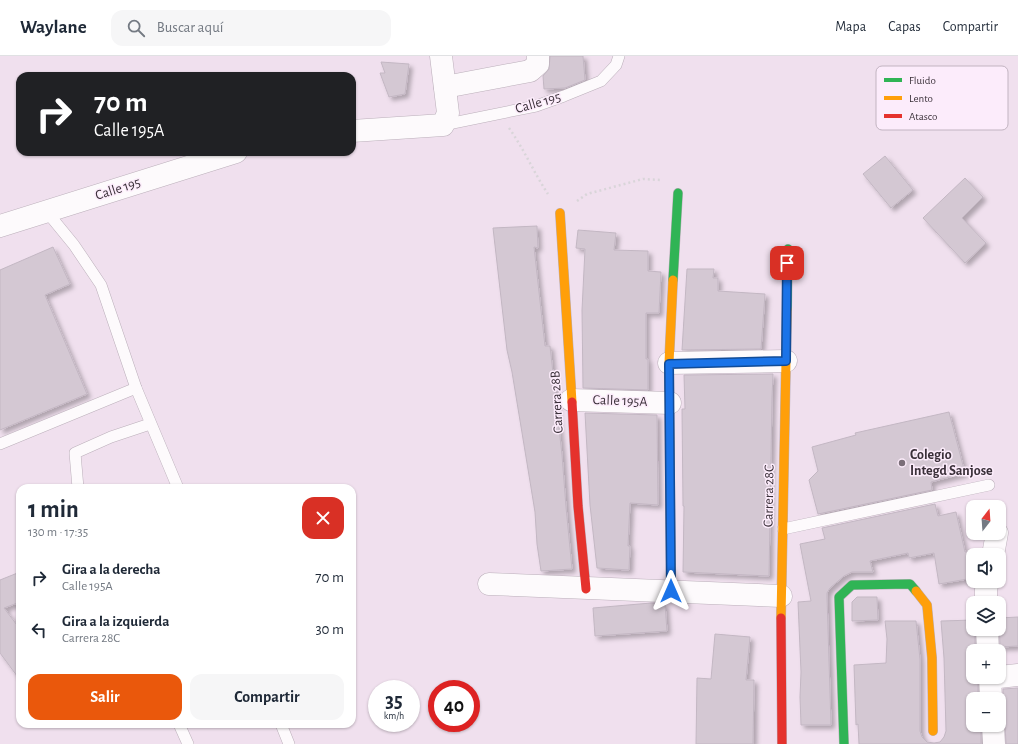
<!DOCTYPE html>
<html lang="es">
<meta charset="utf-8">
<style>
:root{--surface:#fff;--page:#f6f6f7;--text:#1f2937;--muted:#747a83;--line:#e0e1e3;--accent:#ea580c}
body{margin:0;font-family:"Alegreya Sans",sans-serif;background:var(--page);color:var(--text);height:100vh;display:flex;flex-direction:column;font-size:15px;white-space:nowrap}
*{box-sizing:border-box;margin:0}
p{font-size:13px;color:var(--muted)}
.icon{flex:none;width:22px;height:22px;fill:none;stroke:currentColor;stroke-width:2;stroke-linecap:round;stroke-linejoin:round}
.map{position:relative;flex:1;overflow:hidden}
.details{position:absolute;left:16px;top:428px;width:340px;height:244px;display:flex;flex-direction:column;background:var(--surface);border-radius:12px;box-shadow:0 1px 3px #0004}
.details>*{flex:none}
.hud{position:absolute;left:16px;top:16px;width:340px;height:84px;border-radius:12px;box-shadow:0 1px 3px #0004;background:#202124;color:#fff;overflow:hidden}
.needle{width:26px;rotate:17deg}
.buttons{position:absolute;left:966px;top:444px;display:grid;gap:8px}
.buttons a{display:grid;place-items:center;width:40px;height:40px;border-radius:8px;background:var(--surface);box-shadow:0 1px 3px #0004;font-size:20px}
.speed{position:absolute;left:368px;top:624px;display:flex;gap:8px;font-size:20px;font-weight:700;text-align:center}
.speed>*{display:grid;place-content:center;width:52px;height:52px;border-radius:50%;background:var(--surface);box-shadow:0 1px 3px #0004;line-height:1}
.speed small{font-size:10px;font-weight:400}
.speed .limit{border:6px solid #d22;background:#fff;color:#111}
.pin{position:absolute;display:grid;place-items:center;width:34px;height:34px;color:#fff;margin:-17px;border-radius:8px;box-shadow:0 2px 6px #0006}
.me{position:absolute;width:44px;margin:-22px;rotate:0deg;stroke-linejoin:round;filter:drop-shadow(0 0 3px #0008)}
.turn{display:flex;align-items:center;gap:14px;height:84px;padding:0 12px;font-size:18px}
.turn .icon{width:52px;height:52px;stroke-width:2.5}
.turn b{display:block;font-size:28px;line-height:34px}
.round{display:grid;place-items:center;flex:none;width:42px;height:42px;border-radius:12px;background:var(--page)}
.head{display:flex;align-items:center;justify-content:space-between;height:68px;padding:0 12px}
h1{font-size:24px;font-weight:700;line-height:30px}
.primary-button{display:flex;gap:8px;margin-top:auto;padding:8px 12px}
.primary-button a{flex:1;height:46px;border-radius:12px;background:var(--accent);color:#fff;font-size:16px;font-weight:700;line-height:46px;text-align:center}
.primary-button a+a{background:var(--page);color:var(--text)}
ul{padding:0;list-style:none}
li{display:flex;align-items:center;gap:12px;height:52px;padding:0 12px}
li div{flex:1}
li b{display:block;font-size:15px}
li em{font-style:normal}
header{display:flex;align-items:center;gap:24px;box-sizing:border-box;height:56px;padding:0 20px;background:var(--surface);border-bottom:1px solid var(--line)}
header strong{font-size:19px}
nav{display:flex;gap:22px;margin-inline-start:auto;font-size:14px}
.search{width:280px;height:36px;background:var(--page);display:flex;align-items:center;gap:10px;box-sizing:border-box;padding:0 14px;border-radius:12px;color:var(--muted);font-size:15px}
.map>svg:first-child{display:block}
.building{fill:#d4c8d3;stroke:#c3b7c3;filter:url(#shadow)}
.lines{fill:none;stroke-linecap:round;stroke-linejoin:round}
.lane-casing{stroke:#bbafba;stroke-width:12}
.street-casing{stroke:#bbafba;stroke-width:23}
.fast-casing{stroke:#bbafba;stroke-width:10}
.slow-casing{stroke:#bbafba;stroke-width:10}
.jam-casing{stroke:#bbafba;stroke-width:10}
.path{stroke:#d9d5d9;stroke-width:2.5;stroke-dasharray:2 3;stroke-linecap:butt}
.lane{stroke:#fdfafc;stroke-width:11}
.street{stroke:#fdfafc;stroke-width:22}
.fast{stroke:#30b455;stroke-width:9}
.slow{stroke:#ff9f0a;stroke-width:9}
.jam{stroke:#e5322d;stroke-width:9}
.route-casing{stroke:#114b97;stroke-width:10}
.route{stroke:#1a73e8;stroke-width:7}
.poi-dot{fill:#7a6e78;stroke:#fcecfb;stroke-width:1.5}
.labels{text-anchor:middle;dominant-baseline:central;stroke-width:3;stroke-linejoin:round;paint-order:stroke}
.street-label{font-size:14px;fill:#3a3039;stroke:#fcecfb}
.poi-label{font-size:14px;font-weight:bold;fill:#3a3039;stroke:#fcecfb;text-anchor:start}
.key{fill:#fcecfb;stroke:#c2b4c1;stroke-width:1}
.key-label{font-size:11px;fill:#3a3039}
</style>
<header>
<strong>Waylane</strong>
<div class="search"><svg class="icon" aria-label="search" viewBox="0 0 24 24"><circle cx="10" cy="10" r="6"/><path d="M15 15l6 6"/></svg>Buscar aquí</div>
<nav><a>Mapa</a><a>Capas</a><a>Compartir</a></nav>
</header>
<div class="map">
<svg width="1018" height="688" viewBox="0 0 1018 688">
<defs>
<filter id="shadow"><feDropShadow dx="3.5" dy="3.5" stdDeviation="2" flood-color="#0004"/></filter>
</defs>
<rect width="100%" height="100%" fill="#f0e0ee"/>
<g class="building">
<polygon points="550,0 583,0 585,24 565,32 544,33 543,20 549,13"/>
<polygon points="381,6 409,8 405,38 389,41 380,17 385,17"/>
<polygon points="885,100 913,134 891,152 863,118"/>
<polygon points="965,122 983,141 962,162 986,187 965,207 923,162"/>
<polygon points="537,170 538,192 534,191 545,290 550,290 562,399 566,451 572,513 541,515 537,488 535,456 525,395 512,316 507,294 493,172"/>
<polygon points="578,174 616,177 614,194 648,195 648,215 661,216 659,257 646,257 646,303 648,303 648,334 583,332 582,254 585,193 576,192"/>
<polygon points="53,191 70,228 45,239 87,338 0,374 0,214"/>
<polygon points="687,213 714,213 713,222 718,222 718,235 765,238 761,293 682,294"/>
<polygon points="773,318 772,341 769,520 683,516 684,450 683,450 682,353 685,353 684,319"/>
<polygon points="949,356 965,417 931,426 932,434 818,458 809,424 818,415 812,391 856,379 855,377"/>
<polygon points="585,357 657,359 658,449 630,447 628,490 630,490 629,514 597,512 590,449"/>
<polygon points="935,448 938,460 956,456 965,496 973,495 973,522 939,528 934,497 909,502 908,497 870,505 873,516 852,516 844,520 830,532 827,537 827,541 831,669 801,669 800,641 801,616 798,546 811,545 800,488 825,483 822,472"/>
<polygon points="20,516 20,546 4,552 20,573 20,624 0,597 0,524"/>
<polygon points="857,541 877,541 878,564 852,565 852,546"/>
<polygon points="651,547 665,548 667,575 595,580 593,552"/>
<polygon points="1018,561 1018,590 1000,591 999,562"/>
<polygon points="973,564 973,573 975,573 975,595 973,595 973,621 978,621 978,643 973,643 973,669 981,669 981,688 859,688 858,668 856,669 854,609 886,607 887,583 885,565 916,565 920,603 920,675 922,681 927,686 934,687 940,686 944,681 946,675 944,602 941,565"/>
<polygon points="715,578 750,581 746,624 754,624 753,688 696,688 697,622 711,623"/>
<polygon points="1018,632 1018,688 1006,688 1005,668 1003,662 999,658 999,652 1002,648 1003,643 1003,633"/>
</g>
<g class="lines">
<g class="lane-casing">
<g id="lane">
<polyline points="443,69 536,50 564,40 601,25 616,9 619,0"/>
<polyline points="136,332 178,432"/>
<polyline points="0,388 136,332 101,229 74,189 47,156"/>
<polyline points="78,432 75,397 111,381 150,368"/>
<polyline points="783,473 989,429"/>
<polyline points="179,668 188,688"/>
<polyline points="281,668 289,688"/>
</g>
</g>
<g class="street-casing">
<g id="street">
<polyline points="445,31 530,15 538,8 538,0"/>
<polyline points="352,75 443,69 448,57 441,0"/>
<polyline points="0,170 236,96"/>
<polyline points="669,307 786,305"/>
<polyline points="571,344 670,347"/>
<polyline points="993,499 997,477"/>
<polyline points="489,528 781,540"/>
<polyline points="986,547 986,534 988,525"/>
<polyline points="987,573 988,595"/>
<polyline points="990,621 991,643"/>
<polyline points="990,622 1018,619"/>
<polyline points="993,669 994,688"/>
</g>
</g>
<g class="fast-casing">
<g id="fast">
<polyline points="673,224 678,137"/>
<polyline points="787,253 788,193"/>
<polyline points="844,688 839,541 852,529 910,528 916,535"/>
</g>
</g>
<g class="slow-casing">
<g id="slow">
<polyline points="560,157 572,346"/>
<polyline points="671,535 669,307 673,224"/>
<polyline points="916,535 927,549 932,602 933,675"/>
<polyline points="781,562 787,253"/>
</g>
</g>
<g class="jam-casing">
<g id="jam">
<polyline points="572,346 578,450 586,533"/>
<polyline points="781,562 782,688"/>
</g>
</g>
<g class="path">
<path d="M509,72c15,21 25,45 39,66"/>
<polyline points="577,145 587,138 643,123 660,124"/>
</g>
<use href="#lane" class="lane"/>
<use href="#street" class="street"/>
<use href="#fast" class="fast"/>
<use href="#slow" class="slow"/>
<use href="#jam" class="jam"/>
</g>
<g class="lines">
<g class="route-casing">
<polyline id="route" points="671,535 669,308 786,305 787,207"/>
</g>
<use href="#route" class="route"/>
</g>
<circle class="poi-dot" cx="902" cy="407" r="4"/>
<g class="labels">
<g class="street-label">
<text transform="translate(538 47) rotate(-16)">Calle 195</text>
<text transform="translate(118 133) rotate(-18)">Calle 195</text>
<text transform="translate(620 345) rotate(2)">Calle 195A</text>
<text transform="translate(557 346) rotate(-93)">Carrera 28B</text>
<text transform="translate(769 440) rotate(-89)">Carrera 28C</text>
</g>
<g class="poi-label">
<text x="910" y="399">Colegio<tspan x="910" dy="16">Integd Sanjose</tspan></text>
</g>
</g>
<rect x="876" y="10" width="132" height="64" rx="6" class="key"/>
<rect x="884" y="22" width="18" height="4" fill="#30b455"/>
<rect x="884" y="40" width="18" height="4" fill="#ff9f0a"/>
<rect x="884" y="58" width="18" height="4" fill="#e5322d"/>
<g class="key-label">
<text x="909" y="28">Fluido</text>
<text x="909" y="46">Lento</text>
<text x="909" y="64">Atasco</text>
</g>
</svg>
<div class="buttons">
<a><svg class="needle" viewBox="-14 -14 28 28"><path d="M0-13l5 13h-10z" fill="#e53935"/><path d="M0 13l5-13h-10z" fill="#747a83"/></svg></a>
<a><svg class="icon" aria-label="sound" viewBox="0 0 24 24"><path d="M4 9h4l5-4v14l-5-4H4zM17 9q2 3 0 6"/></svg></a>
<a><svg class="icon" aria-label="layers" viewBox="0 0 24 24"><path d="M12 4l9 5-9 5-9-5zM3 14l9 5 9-5"/></svg></a>
<a>+</a>
<a>−</a>
</div>
<div class="speed"><div>35<small>km/h</small></div><div class="limit">40</div></div>
<div class="pin" style="left:787px;top:207px;background:#d93025"><svg class="icon" aria-label="arrive" viewBox="0 0 24 24"><path d="M6 21V4h12l-3 4 3 4H6"/></svg></div>
<svg class="me" style="left:671px;top:535px" viewBox="-20 -20 40 40"><path d="M0-17L14 15 0 8-14 15z" fill="#1a73e8" stroke="#fff" stroke-width="4"/></svg>
<div class="hud">
<div class="turn"><svg class="icon" aria-label="right" viewBox="0 0 24 24"><path d="M7 20v-9h11M14 6l5 5-5 5"/></svg><div><b>70 m</b>Calle 195A</div></div>
</div>
<section class="details">
<div class="head"><div><h1>1 min</h1><p>130 m · 17:35</p></div><a class="round" style="background:#d93025;color:#fff"><svg class="icon" aria-label="close" viewBox="0 0 24 24"><path d="M6 6l12 12M18 6L6 18"/></svg></a></div>
<ul>
<li><svg class="icon" aria-label="right" viewBox="0 0 24 24"><path d="M7 20v-9h11M14 6l5 5-5 5"/></svg><div><b>Gira a la derecha</b><p>Calle 195A</p></div><em>70 m</em></li>
<li><svg class="icon" aria-label="left" viewBox="0 0 24 24"><path d="M17 20v-9H6M10 6l-5 5 5 5"/></svg><div><b>Gira a la izquierda</b><p>Carrera 28C</p></div><em>30 m</em></li>
</ul>
<div class="primary-button"><a>Salir</a><a>Compartir</a></div>
</section>
</div>
